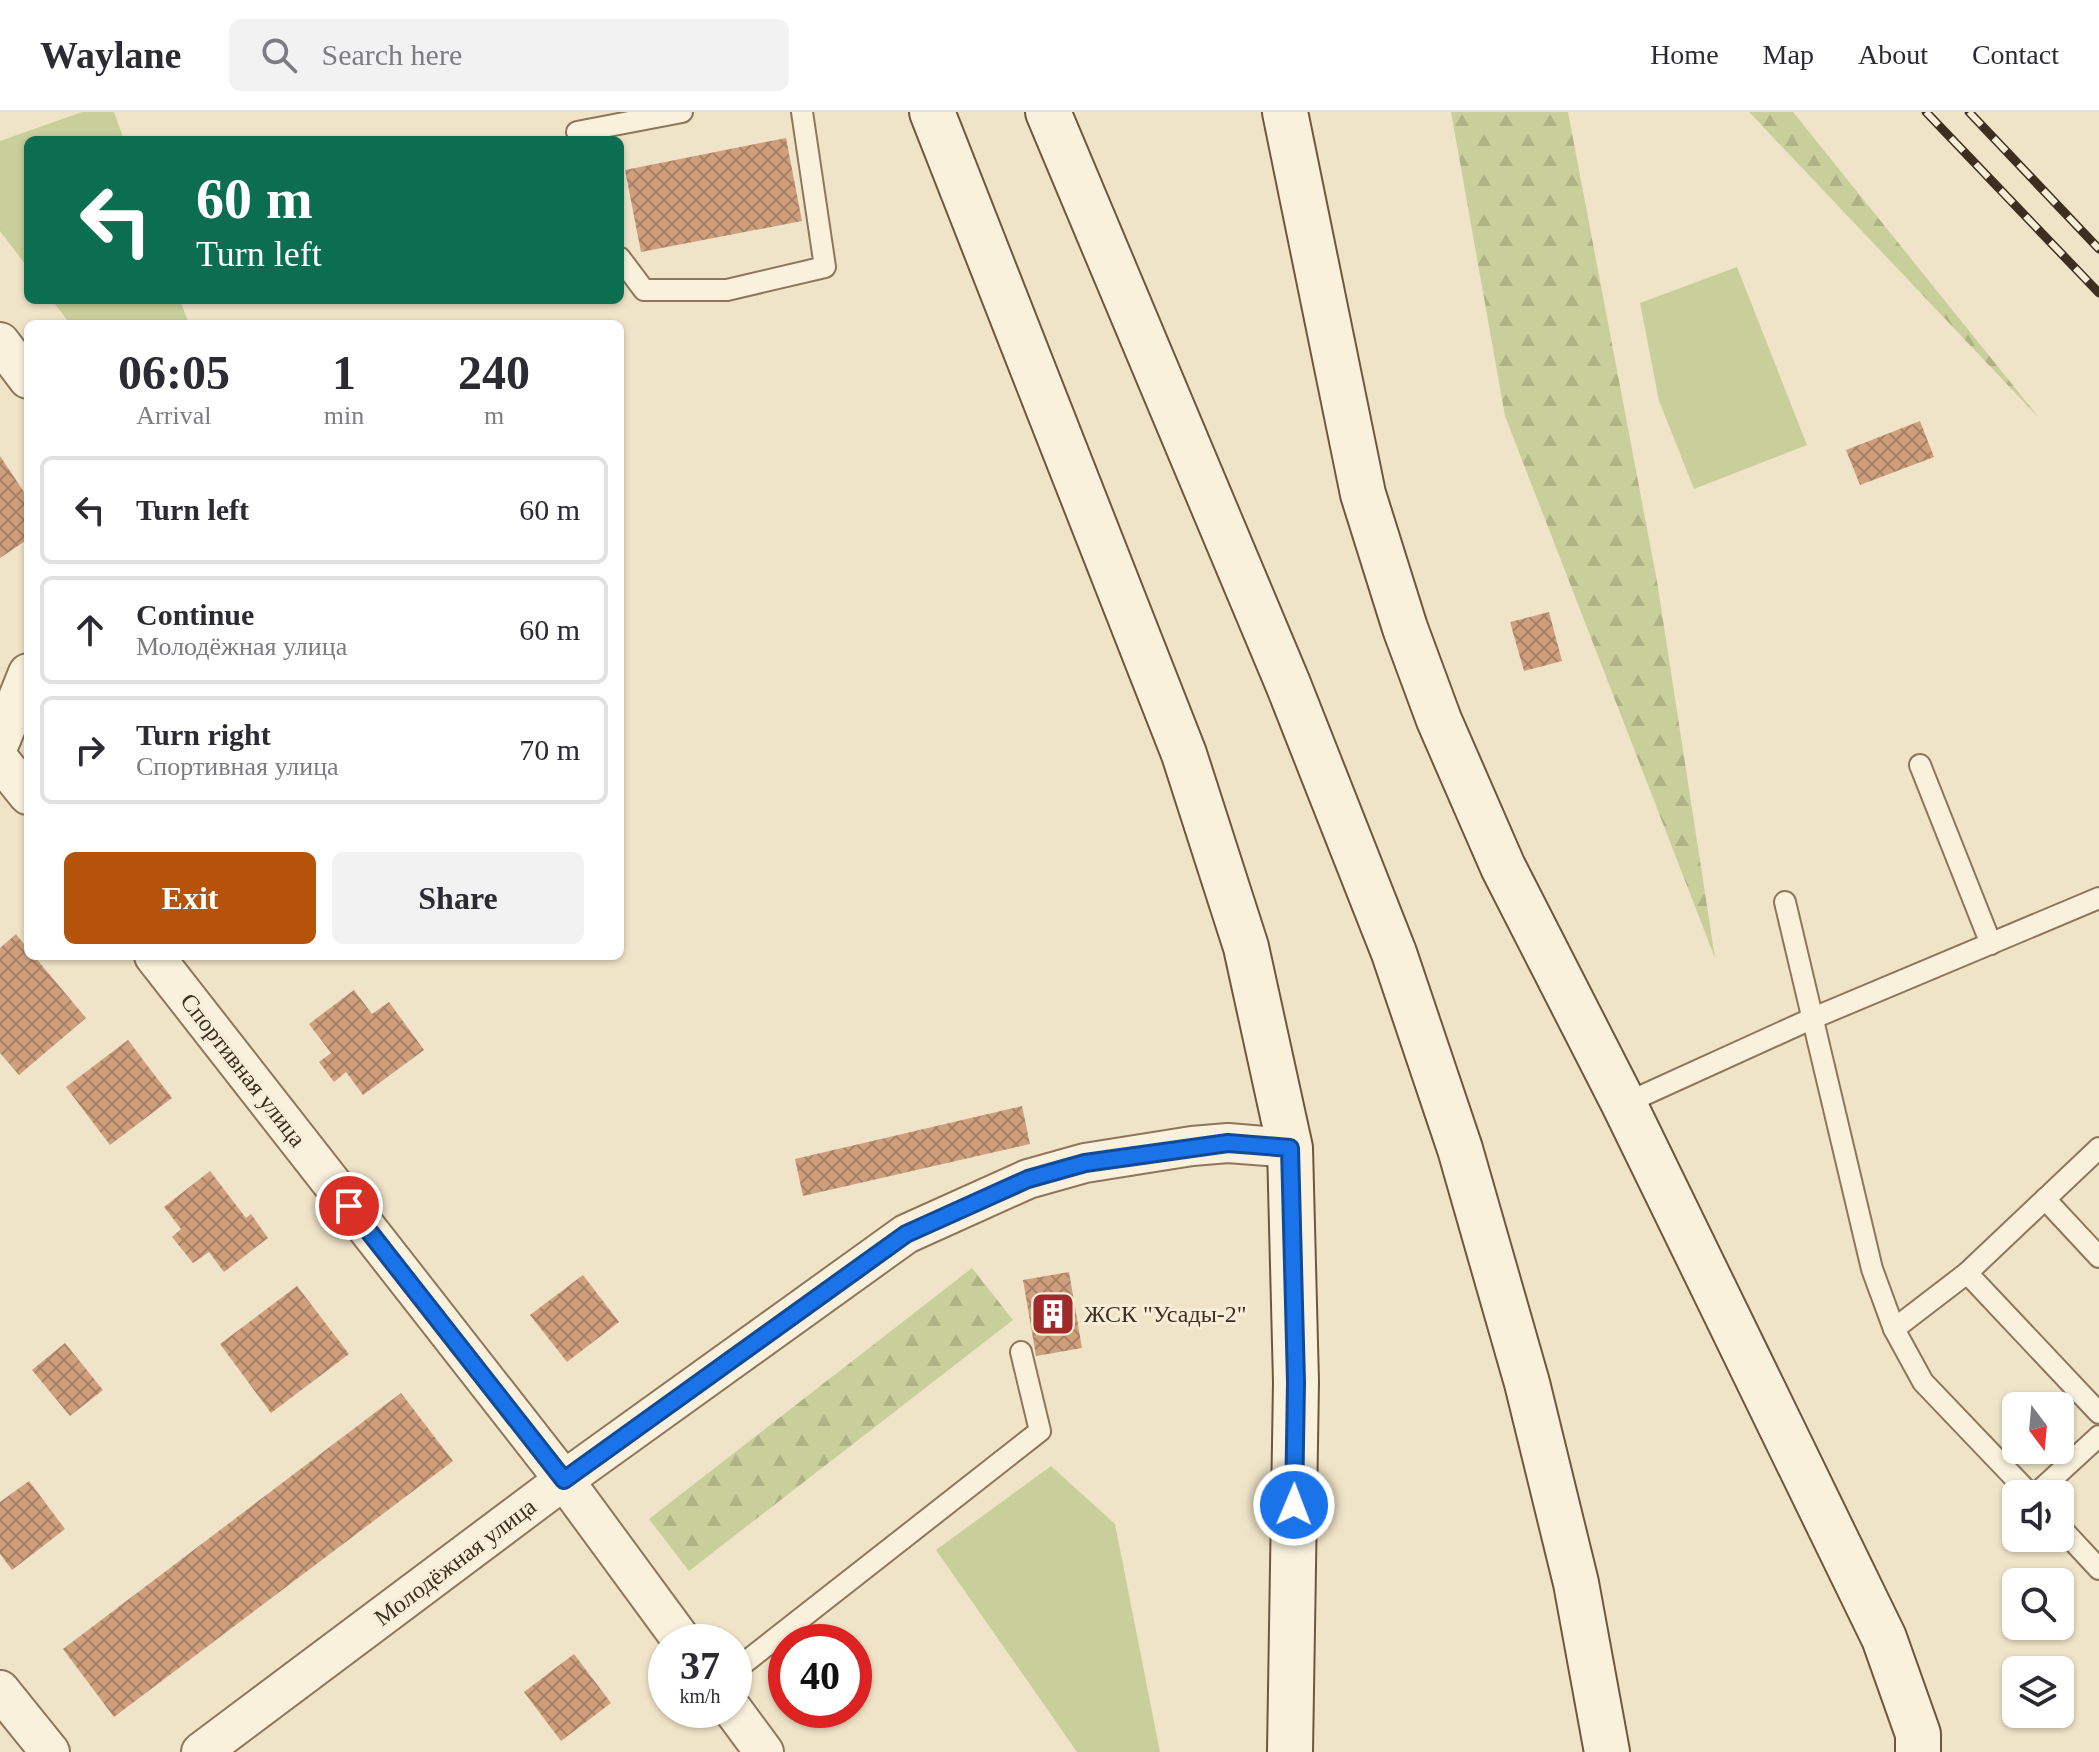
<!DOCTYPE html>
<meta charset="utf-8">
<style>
:root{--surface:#fff;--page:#f2f2f3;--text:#2b2b33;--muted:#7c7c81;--line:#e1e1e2;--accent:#b45309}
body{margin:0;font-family:"Times New Roman",serif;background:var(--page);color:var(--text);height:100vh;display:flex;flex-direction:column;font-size:30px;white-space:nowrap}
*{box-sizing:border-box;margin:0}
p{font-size:26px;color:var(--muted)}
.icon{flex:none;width:44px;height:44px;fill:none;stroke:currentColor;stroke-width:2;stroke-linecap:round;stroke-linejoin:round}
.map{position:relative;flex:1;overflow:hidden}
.panel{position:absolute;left:24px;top:208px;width:600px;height:640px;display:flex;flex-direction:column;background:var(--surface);border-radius:12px;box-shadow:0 2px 6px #0004}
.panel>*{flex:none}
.guide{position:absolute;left:24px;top:24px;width:600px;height:168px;border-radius:12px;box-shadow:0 2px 6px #0004;background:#0b6e4f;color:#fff;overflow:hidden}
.needle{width:52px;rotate:164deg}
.buttons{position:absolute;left:2002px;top:1280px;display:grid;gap:16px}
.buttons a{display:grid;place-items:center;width:72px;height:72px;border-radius:12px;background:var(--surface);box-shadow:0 2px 6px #0004;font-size:40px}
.speed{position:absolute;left:648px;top:1512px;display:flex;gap:16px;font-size:40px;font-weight:700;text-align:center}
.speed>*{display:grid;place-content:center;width:104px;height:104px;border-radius:50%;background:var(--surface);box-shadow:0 2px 6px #0004;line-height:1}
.speed small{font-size:20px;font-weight:400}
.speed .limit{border:12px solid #d22;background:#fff;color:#111}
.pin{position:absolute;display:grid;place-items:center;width:68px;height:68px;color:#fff;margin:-34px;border:4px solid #fff;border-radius:50%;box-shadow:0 2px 8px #0007}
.me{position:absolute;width:88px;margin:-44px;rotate:1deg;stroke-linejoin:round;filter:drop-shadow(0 0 6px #0008)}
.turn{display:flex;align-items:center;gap:28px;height:168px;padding:0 40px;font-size:36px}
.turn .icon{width:104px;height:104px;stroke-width:2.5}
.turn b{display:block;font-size:56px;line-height:68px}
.eta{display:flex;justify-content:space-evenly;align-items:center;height:136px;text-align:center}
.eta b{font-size:48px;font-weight:600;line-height:56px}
.primary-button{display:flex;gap:16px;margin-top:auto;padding:16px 40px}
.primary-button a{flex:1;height:92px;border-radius:12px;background:var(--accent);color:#fff;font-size:32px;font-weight:600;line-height:92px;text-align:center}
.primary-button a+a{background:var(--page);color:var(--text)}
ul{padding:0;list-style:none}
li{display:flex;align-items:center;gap:24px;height:108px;margin:0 16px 12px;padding:0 24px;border:4px solid var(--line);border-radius:12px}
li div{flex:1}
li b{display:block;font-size:30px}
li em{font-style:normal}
header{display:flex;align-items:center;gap:48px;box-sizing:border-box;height:112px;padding:0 40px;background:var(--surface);border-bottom:2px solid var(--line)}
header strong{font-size:38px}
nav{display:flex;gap:44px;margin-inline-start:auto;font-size:28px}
.search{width:560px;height:72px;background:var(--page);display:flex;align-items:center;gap:20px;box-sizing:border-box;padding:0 28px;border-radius:12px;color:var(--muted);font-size:30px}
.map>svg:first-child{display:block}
.forest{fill:url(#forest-firs)}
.park{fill:#c9cf9b}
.building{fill:url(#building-cross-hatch)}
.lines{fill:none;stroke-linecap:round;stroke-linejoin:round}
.lane-casing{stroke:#8d765c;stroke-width:24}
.street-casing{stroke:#8d765c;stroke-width:42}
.secondary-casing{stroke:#6f573f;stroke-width:48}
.lane{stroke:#faf1dc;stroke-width:20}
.street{stroke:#faf1dc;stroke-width:38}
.secondary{stroke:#faf1dc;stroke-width:44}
.rail-casing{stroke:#3d2e20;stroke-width:9}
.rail{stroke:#f7eed8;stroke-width:6;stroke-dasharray:18;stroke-linecap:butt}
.route-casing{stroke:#114b97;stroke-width:20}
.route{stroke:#1a73e8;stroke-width:14}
.labels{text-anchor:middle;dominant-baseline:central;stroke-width:6;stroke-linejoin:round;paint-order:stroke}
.street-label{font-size:24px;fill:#3d2e20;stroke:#f7eed8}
.poi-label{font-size:24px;fill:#3d2e20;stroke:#f7eed8;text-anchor:start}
</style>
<header>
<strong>Waylane</strong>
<div class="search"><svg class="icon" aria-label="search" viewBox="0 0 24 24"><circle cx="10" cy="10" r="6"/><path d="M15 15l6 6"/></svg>Search here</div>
<nav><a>Home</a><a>Map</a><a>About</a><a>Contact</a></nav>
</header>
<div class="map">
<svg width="2099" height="1640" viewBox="0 0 2099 1640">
<defs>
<pattern id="forest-firs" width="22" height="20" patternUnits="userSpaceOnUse" patternTransform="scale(2)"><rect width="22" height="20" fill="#c9cf9b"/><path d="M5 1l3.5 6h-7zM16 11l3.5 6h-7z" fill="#aeb285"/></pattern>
<pattern id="building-cross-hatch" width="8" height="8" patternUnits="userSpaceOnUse" patternTransform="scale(2)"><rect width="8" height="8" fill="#cf9f7d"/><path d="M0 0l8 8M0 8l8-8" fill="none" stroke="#a98266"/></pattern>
</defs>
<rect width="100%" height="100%" fill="#f0e4c8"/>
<g class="forest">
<polygon points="1451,0 1568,0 1657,469 1715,846 1505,304"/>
<polygon points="1749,0 1793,0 2040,307"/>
<polygon points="972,1156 1013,1208 689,1459 649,1407"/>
</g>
<g class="park">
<polygon points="82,0 114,0 124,28 28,28 28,156 0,119 0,29"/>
<polygon points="1737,155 1807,333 1694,377 1659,289 1640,191"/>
<polygon points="52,188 180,188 189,212 70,212"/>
<polygon points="1051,1354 1115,1412 1160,1640 1077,1640 936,1438"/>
</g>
<g class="building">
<polygon points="786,26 802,109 641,140 625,58"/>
<polygon points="1920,309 1934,345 1860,373 1846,338"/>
<polygon points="0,344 28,386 28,427 0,446"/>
<polygon points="1549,500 1562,549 1524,559 1510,510"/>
<polygon points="16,822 28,837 28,844 34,844 86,906 19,963 0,941 0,836"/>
<polygon points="354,878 372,902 389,890 424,938 363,983 346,960 334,970 319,950 331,941 309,912"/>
<polygon points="128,928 172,986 110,1033 66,975"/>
<polygon points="1022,994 1030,1032 803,1084 795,1047"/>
<polygon points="210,1059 246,1106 251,1102 268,1126 224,1160 209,1140 193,1151 172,1125 181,1117 164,1095"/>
<polygon points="1069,1160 1082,1236 1036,1244 1023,1168"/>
<polygon points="583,1163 619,1210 567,1250 530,1203"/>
<polygon points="297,1174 349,1242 271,1301 220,1232"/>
<polygon points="65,1231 103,1278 70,1304 32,1258"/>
<polygon points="401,1281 453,1349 114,1605 63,1537"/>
<polygon points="29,1369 65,1417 12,1458 0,1442 0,1390"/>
<polygon points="574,1542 611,1591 561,1629 524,1580"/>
</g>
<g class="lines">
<g class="lane-casing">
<g id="lane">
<polyline points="577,20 682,0"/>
<polyline points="620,146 644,178 727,178 825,155 802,0"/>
<polyline points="1920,653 1991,832"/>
<polyline points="1785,790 1872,1157 1894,1217 1923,1270 2030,1382"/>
<polyline points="1624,992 1811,907 2099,786"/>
<polyline points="2045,1087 2099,1145"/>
<polyline points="1967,1161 2099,1301"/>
<polyline points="1894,1217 1967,1161 2099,1036"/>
<polyline points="2036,1382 2099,1324"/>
<polyline points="2060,1415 2099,1457"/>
<polyline points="734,1559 1040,1319 1021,1240"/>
</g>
</g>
<g class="street-casing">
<g id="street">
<polyline points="0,230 28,267"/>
<polyline points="0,630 28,561"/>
<polyline points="0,648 28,683"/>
<polyline points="154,844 564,1368 683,1530"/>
<polyline points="0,1578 50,1640"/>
<polyline points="733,1598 764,1640"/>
<polyline points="201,1640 564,1368 906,1122 1028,1067 1085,1051 1192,1034 1228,1031 1290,1036"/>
</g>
</g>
<g class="secondary-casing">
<g id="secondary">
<polyline points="932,0 1184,642 1246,835 1290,1036 1296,1270 1290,1640"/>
<polyline points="1048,0 1288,572 1394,841 1460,1037 1527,1271 1576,1471 1607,1640"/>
<polyline points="1285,0 1363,382 1405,516 1439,608 1503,755 1624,992 1884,1526 1918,1622 1918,1640"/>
</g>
</g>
<use href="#lane" class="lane"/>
<use href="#street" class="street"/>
<use href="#secondary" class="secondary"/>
<g class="rail-casing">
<g id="rail">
<polyline points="1926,0 2099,181"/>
<polyline points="1969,0 2099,137"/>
</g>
</g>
<use href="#rail" class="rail"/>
</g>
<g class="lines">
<g class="route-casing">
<polyline id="route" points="349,1094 564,1368 906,1122 1028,1067 1085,1051 1228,1031 1290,1036 1296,1270 1294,1393"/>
</g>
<use href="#route" class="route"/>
</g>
<defs>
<g id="building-square" transform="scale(2.3)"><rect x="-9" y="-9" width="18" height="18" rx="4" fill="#9e2a2b" stroke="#f7eed8"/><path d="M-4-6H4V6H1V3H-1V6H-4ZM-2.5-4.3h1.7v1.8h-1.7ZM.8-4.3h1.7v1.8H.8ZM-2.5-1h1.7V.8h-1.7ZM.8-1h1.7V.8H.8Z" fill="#fff"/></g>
</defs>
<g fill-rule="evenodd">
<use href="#building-square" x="1053" y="1202"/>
</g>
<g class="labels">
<g class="street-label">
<text transform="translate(243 958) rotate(52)">Спортивная улица</text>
<text transform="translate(455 1450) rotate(-37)">Молодёжная улица</text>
</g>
<g class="poi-label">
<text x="1084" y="1202">ЖСК "Усады-2"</text>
</g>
</g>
</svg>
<div class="buttons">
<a><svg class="needle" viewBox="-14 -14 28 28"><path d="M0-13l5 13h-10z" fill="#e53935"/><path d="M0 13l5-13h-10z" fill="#7c7c81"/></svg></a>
<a><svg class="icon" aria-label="sound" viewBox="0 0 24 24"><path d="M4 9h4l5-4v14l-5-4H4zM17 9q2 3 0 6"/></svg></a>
<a><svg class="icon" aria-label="search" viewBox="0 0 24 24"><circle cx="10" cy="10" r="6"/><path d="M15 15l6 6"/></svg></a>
<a><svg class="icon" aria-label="layers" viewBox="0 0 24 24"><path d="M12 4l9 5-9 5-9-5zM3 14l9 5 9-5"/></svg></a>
</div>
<div class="speed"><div>37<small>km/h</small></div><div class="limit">40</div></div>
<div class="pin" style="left:349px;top:1094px;background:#d93025"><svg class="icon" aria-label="arrive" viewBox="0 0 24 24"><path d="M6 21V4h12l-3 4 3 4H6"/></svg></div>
<svg class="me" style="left:1294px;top:1393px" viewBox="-20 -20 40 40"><circle r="17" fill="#1a73e8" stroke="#fff" stroke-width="3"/><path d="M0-11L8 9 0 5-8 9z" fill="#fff"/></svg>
<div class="guide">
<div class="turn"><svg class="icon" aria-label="left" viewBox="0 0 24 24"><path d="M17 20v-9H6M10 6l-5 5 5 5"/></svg><div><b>60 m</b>Turn left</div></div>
</div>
<section class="panel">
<div class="eta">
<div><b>06:05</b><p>Arrival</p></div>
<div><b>1</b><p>min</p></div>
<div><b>240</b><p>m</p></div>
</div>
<ul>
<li><svg class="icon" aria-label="left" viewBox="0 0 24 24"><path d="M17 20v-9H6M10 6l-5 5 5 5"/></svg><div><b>Turn left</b></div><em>60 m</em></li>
<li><svg class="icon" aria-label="ahead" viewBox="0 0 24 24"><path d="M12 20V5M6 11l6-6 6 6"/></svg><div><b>Continue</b><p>Молодёжная улица</p></div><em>60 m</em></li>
<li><svg class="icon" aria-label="right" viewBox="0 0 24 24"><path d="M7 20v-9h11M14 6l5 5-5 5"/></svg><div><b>Turn right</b><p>Спортивная улица</p></div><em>70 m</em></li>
</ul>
<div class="primary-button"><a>Exit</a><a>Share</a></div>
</section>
</div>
